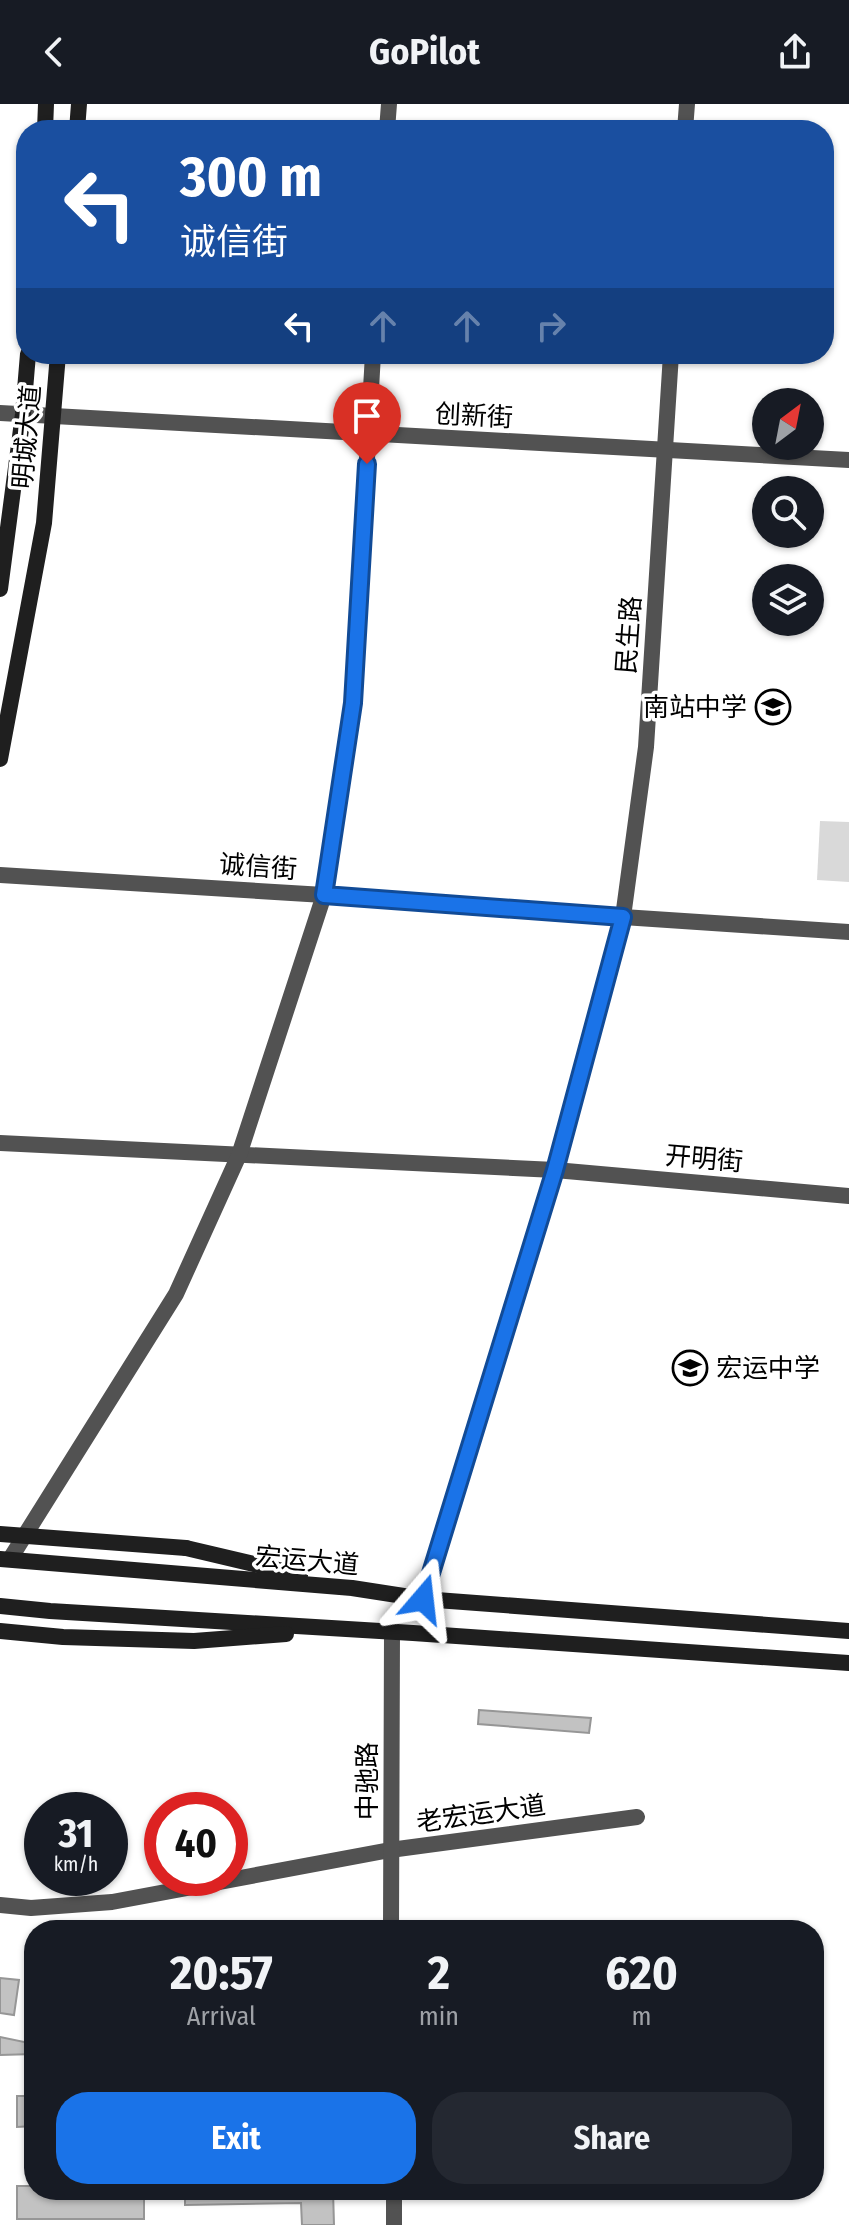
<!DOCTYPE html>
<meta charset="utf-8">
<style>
:root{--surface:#171b24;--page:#242831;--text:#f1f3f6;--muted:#9ea1a6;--accent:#1a73e8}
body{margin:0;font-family:"Fira Sans Condensed","Noto Sans SC",sans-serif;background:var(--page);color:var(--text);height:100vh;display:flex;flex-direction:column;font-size:30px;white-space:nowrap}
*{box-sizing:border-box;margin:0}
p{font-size:26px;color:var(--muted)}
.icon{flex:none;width:44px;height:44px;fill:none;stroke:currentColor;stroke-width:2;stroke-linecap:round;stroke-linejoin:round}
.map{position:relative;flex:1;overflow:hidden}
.details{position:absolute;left:24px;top:1816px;width:800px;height:280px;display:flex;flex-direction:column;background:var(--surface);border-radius:32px;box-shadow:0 2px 6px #0004}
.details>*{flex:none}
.hud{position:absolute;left:16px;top:16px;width:818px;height:244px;border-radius:32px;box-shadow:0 2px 6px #0004;background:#1a4fa0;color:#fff;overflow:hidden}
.needle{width:52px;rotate:32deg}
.controls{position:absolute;left:752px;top:284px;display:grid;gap:16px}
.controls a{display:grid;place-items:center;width:72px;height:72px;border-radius:50%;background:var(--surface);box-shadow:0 2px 6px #0004;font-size:40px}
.speed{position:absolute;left:24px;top:1688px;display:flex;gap:16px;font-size:40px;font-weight:700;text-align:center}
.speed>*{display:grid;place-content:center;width:104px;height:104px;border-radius:50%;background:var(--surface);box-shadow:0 2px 6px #0004;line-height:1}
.speed small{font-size:20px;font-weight:400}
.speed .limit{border:12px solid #d22;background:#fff;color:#111}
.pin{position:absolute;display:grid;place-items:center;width:68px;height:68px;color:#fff;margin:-82px -34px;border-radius:50% 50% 50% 0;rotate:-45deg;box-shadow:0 0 8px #0007}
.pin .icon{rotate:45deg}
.me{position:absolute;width:88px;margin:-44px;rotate:17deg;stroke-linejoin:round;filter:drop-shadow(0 0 6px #0008)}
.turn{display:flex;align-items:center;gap:28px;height:168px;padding:0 32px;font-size:36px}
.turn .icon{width:104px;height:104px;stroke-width:2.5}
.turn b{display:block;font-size:56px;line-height:68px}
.lanes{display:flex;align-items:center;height:76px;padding:0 32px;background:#0003;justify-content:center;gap:40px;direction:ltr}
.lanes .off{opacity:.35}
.eta{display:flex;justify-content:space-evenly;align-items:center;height:136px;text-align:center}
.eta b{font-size:48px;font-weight:700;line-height:56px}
.cta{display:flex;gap:16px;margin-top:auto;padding:16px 32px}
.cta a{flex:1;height:92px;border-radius:32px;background:var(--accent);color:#fff;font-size:32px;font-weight:700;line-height:92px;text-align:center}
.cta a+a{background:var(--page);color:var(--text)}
header{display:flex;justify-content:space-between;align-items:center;height:104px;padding:0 32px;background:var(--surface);font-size:36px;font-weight:700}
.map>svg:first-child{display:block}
.garden{fill:#d9d9d9}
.building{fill:#c2c2c2;stroke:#969696;stroke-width:2}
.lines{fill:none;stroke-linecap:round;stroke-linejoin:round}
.minor{stroke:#525252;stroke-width:16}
.tertiary{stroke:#525252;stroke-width:16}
.secondary{stroke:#1f1f1f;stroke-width:16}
.secondary-bridge{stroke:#1f1f1f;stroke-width:16}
.route-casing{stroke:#114b97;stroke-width:20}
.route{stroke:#1a73e8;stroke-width:14}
.labels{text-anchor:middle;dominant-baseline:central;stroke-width:7;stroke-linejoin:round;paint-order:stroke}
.street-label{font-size:26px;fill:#000;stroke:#fff}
.poi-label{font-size:26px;fill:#000;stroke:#fff;text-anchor:end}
</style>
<header><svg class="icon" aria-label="back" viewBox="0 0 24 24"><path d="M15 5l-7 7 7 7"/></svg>GoPilot<svg class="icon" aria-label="share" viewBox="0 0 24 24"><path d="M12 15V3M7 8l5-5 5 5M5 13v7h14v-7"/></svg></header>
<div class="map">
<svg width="849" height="2121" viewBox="0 0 849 2121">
<rect width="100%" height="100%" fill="#fff"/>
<polygon class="garden" points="820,717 849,718 849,778 817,776"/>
<g class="building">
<polygon points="479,1606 591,1614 589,1629 478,1620"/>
<polygon points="0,1874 19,1876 14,1911 0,1909"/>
<polygon points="0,1933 34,1940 34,1950 0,1951"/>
<polygon points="17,1992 34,1992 34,2022 17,2023"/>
<polygon points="17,2082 34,2082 34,2086 144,2086 144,2115 17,2115"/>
<polygon points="185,2086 333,2086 334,2121 302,2121 301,2099 185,2101"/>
</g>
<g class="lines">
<g class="minor">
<polyline points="387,26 389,0"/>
<polyline points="0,771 324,791 623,813 849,828"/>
<polyline points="0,1039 555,1066 849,1092"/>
<polyline points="10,1455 176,1190 239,1051 324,791 353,599 373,250"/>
<polyline points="0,1801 31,1804 112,1798 390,1746 637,1713"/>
</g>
<g class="tertiary">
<polyline points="685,26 687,0"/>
<polyline points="0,309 849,356"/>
<polyline points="423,1495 555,1066 623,813 646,643 671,250"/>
<polyline points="391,1826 392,1528"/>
<polyline points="394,2086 394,2121"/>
</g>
<g class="secondary">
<polyline points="45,26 46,0"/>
<polyline points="77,26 79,0"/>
<polyline points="0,485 23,310 28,250"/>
<polyline points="0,655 44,419 58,250"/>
<polyline points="186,1444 300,1471"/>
<polyline points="0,1455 352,1484 423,1495 849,1527"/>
<polyline points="0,1502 50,1507 413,1529 849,1559"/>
<polyline points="0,1527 63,1533 194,1537 286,1530"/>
</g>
<polyline class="secondary-bridge" points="0,1430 186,1444"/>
</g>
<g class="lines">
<g class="route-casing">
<polyline id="route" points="367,360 353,599 324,791 623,813 555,1066 423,1495"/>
</g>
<use href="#route" class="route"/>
</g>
<defs>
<g id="school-ring" transform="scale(1.8)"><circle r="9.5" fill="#fff" stroke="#000" stroke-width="1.5"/><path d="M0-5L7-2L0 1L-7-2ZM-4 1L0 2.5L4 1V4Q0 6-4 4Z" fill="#000"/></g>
</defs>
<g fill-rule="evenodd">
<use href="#school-ring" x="773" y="603"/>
<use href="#school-ring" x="690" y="1264"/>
</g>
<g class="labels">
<g class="street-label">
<text transform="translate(474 312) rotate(3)">创新街</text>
<text transform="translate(27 333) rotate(-85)">明城大道</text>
<text transform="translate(629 531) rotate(-86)">民生路</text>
<text transform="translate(258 763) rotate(4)">诚信街</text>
<text transform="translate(704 1055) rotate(5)">开明街</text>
<text transform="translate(307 1457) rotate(5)">宏运大道</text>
<text transform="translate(367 1677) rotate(-90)">中驰路</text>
<text transform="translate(481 1710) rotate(-8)">老宏运大道</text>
</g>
<g class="poi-label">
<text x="747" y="603">南站中学</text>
<text x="716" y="1264" text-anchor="start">宏运中学</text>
</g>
</g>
</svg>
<div class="controls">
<a><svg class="needle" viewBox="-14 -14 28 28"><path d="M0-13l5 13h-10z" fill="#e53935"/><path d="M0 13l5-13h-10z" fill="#9ea1a6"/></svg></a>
<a><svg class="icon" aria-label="search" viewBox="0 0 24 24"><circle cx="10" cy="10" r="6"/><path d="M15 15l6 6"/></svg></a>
<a><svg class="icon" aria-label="layers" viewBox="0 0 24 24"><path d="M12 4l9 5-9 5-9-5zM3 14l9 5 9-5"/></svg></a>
</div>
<div class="speed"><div>31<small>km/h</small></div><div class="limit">40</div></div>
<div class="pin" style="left:367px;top:360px;background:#d93025"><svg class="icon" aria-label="arrive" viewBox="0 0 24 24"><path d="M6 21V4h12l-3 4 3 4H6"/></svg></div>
<svg class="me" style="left:423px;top:1495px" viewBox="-20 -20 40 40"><path d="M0-17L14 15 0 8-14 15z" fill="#1a73e8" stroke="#fff" stroke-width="4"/></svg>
<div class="hud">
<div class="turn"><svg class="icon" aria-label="left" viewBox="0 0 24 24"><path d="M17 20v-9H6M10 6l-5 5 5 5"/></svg><div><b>300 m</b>诚信街</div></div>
<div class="lanes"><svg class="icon" aria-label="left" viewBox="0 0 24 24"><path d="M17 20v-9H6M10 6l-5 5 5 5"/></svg><svg class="icon off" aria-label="ahead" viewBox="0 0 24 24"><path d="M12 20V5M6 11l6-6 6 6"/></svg><svg class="icon off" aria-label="ahead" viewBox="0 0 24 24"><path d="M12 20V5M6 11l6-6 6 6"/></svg><svg class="icon off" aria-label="right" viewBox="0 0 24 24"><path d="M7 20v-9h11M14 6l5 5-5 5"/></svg></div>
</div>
<section class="details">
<div class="eta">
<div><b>20:57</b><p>Arrival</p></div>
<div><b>2</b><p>min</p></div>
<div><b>620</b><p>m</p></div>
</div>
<div class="cta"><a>Exit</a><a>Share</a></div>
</section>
</div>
